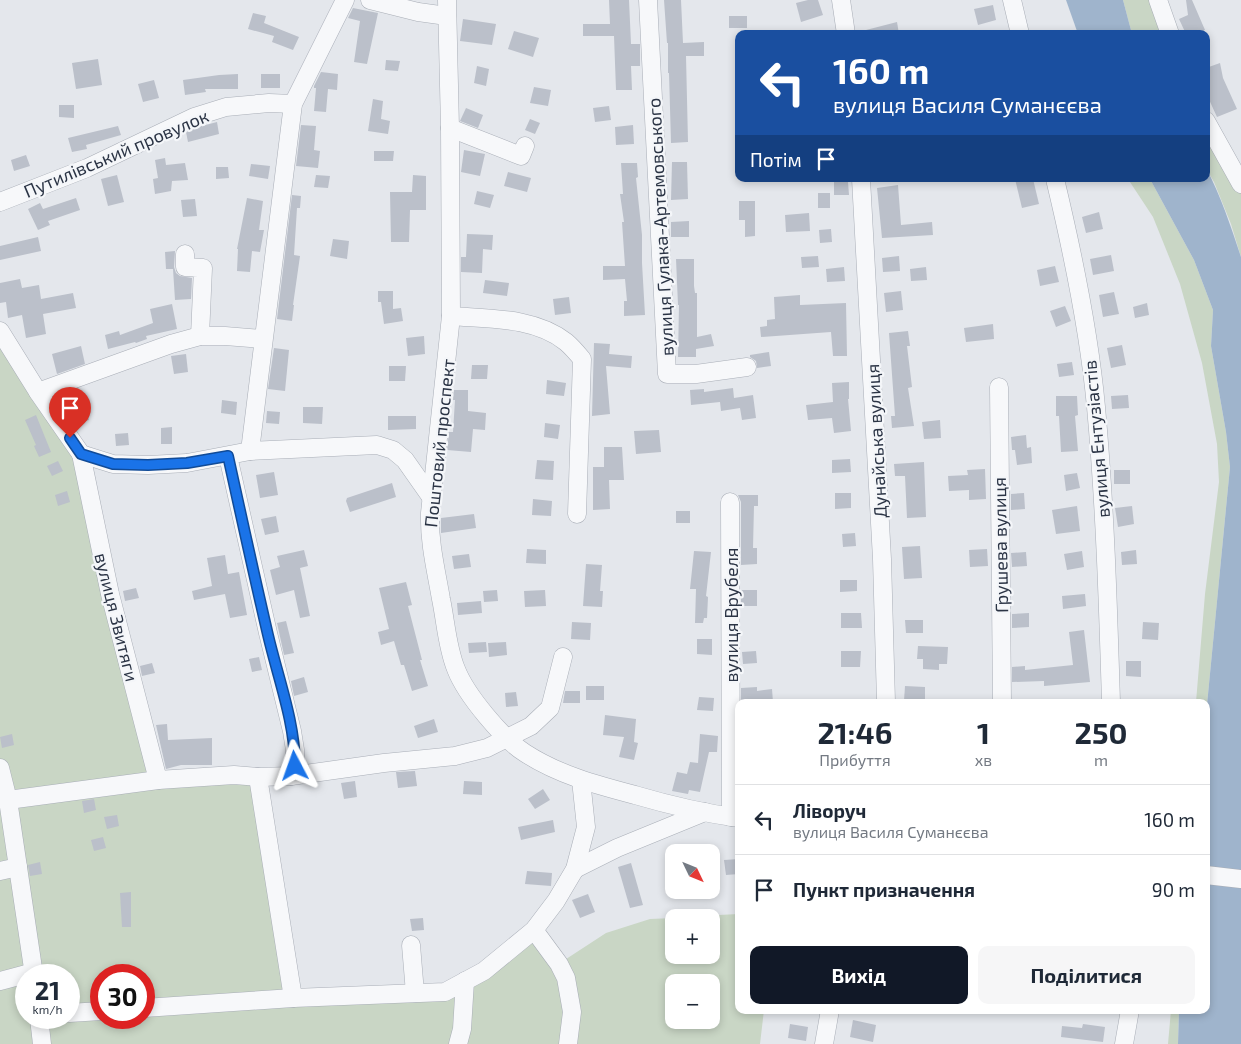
<!DOCTYPE html>
<html lang="uk">
<meta charset="utf-8">
<style>
:root{--surface:#fff;--page:#f6f6f7;--text:#1f2937;--muted:#747a83;--line:#e0e1e3;--accent:#111827}
body{margin:0;font-family:"Exo 2",sans-serif;background:var(--page);color:var(--text);height:100vh;display:flex;flex-direction:column;font-size:19px;white-space:nowrap}
*{box-sizing:border-box;margin:0}
p{font-size:16px;color:var(--muted)}
.icon{flex:none;width:28px;height:28px;fill:none;stroke:currentColor;stroke-width:2;stroke-linecap:round;stroke-linejoin:round}
.map{position:relative;flex:1;overflow:hidden}
.sheet{position:absolute;left:735px;top:699px;width:475px;height:315px;display:flex;flex-direction:column;background:var(--surface);border-radius:10px;box-shadow:0 2px 8px #0003}
.sheet>*{flex:none}
.hud{position:absolute;left:735px;top:30px;width:475px;height:152px;border-radius:10px;box-shadow:0 2px 8px #0003;background:#1a4fa0;color:#fff;overflow:hidden}
.needle{width:32px;rotate:133deg}
.tools{position:absolute;left:665px;top:844px;display:grid;gap:10px}
.tools a{display:grid;place-items:center;width:55px;height:55px;border-radius:10px;background:var(--surface);box-shadow:0 2px 8px #0003;font-size:25px}
.speed{position:absolute;left:15px;top:964px;display:flex;gap:10px;font-size:25px;font-weight:700;text-align:center}
.speed>*{display:grid;place-content:center;width:65px;height:65px;border-radius:50%;background:var(--surface);box-shadow:0 2px 8px #0003;line-height:1}
.speed small{font-size:12px;font-weight:400}
.speed .limit{border:8px solid #d22;background:#fff;color:#111}
.pin{position:absolute;display:grid;place-items:center;width:42px;height:42px;color:#fff;margin:-51px -21px;border-radius:50% 50% 50% 0;rotate:-45deg;box-shadow:0 0 5px #0007}
.pin .icon{rotate:45deg}
.me{position:absolute;width:55px;margin:-28px;rotate:356deg;stroke-linejoin:round;filter:drop-shadow(0 0 4px #0008)}
.turn{display:flex;align-items:center;gap:18px;height:105px;padding:0 15px;font-size:22px}
.turn .icon{width:65px;height:65px;stroke-width:2.5}
.turn b{display:block;font-size:35px;line-height:42px}
.then{display:flex;align-items:center;height:48px;padding:0 15px;background:#0003;gap:10px;font-size:19px}
.eta{display:flex;justify-content:space-evenly;align-items:center;height:85px;text-align:center}
.eta b{font-size:30px;font-weight:700;line-height:35px}
.button{display:flex;gap:10px;margin-top:auto;padding:10px 15px}
.button a{flex:1;height:58px;border-radius:10px;background:var(--accent);color:#fff;font-size:20px;font-weight:700;line-height:58px;text-align:center}
.button a+a{background:var(--page);color:var(--text)}
ul{padding:0;list-style:none}
li{display:flex;align-items:center;gap:15px;height:70px;padding:0 15px;border-top:1px solid var(--line)}
li div{flex:1}
li b{display:block;font-size:19px}
li em{font-style:normal}
.map>svg:first-child{display:block}
.green{fill:#c9d6c5;fill-rule:evenodd}
.water{fill:#9fb4cc}
.building{fill:#bbc0ca}
.lines{fill:none;stroke-linecap:round;stroke-linejoin:round}
.minor-casing{stroke:#a9aeb7;stroke-width:19}
.minor{stroke:#f7f8fa;stroke-width:18}
.route-casing{stroke:#114b97;stroke-width:12}
.route{stroke:#1a73e8;stroke-width:9}
.labels{text-anchor:middle;dominant-baseline:central;stroke-width:4.5;stroke-linejoin:round;paint-order:stroke}
.street-label{font-size:18px;fill:#2b3445;stroke:#f4f6f9}
</style>
<div class="map">
<svg width="1241" height="1044" viewBox="0 0 1241 1044">
<rect width="100%" height="100%" fill="#e4e7ec"/>
<g class="green">
<polygon points="1123,0 1158,0 1170,34 1132,34"/>
<polygon points="1206,121 1241,184 1241,257 1231,224 1214,182 1206,168"/>
<polygon points="1128,179 1150,179 1194,260 1213,310 1211,346 1226,432 1230,467 1206,715 1206,702 1196,702 1205,594 1219,482 1217,444 1202,363 1180,284 1153,217"/>
<path d="M0,331l81,123 77,325 100,-2 35,221 152,-6 89,-62 26,33 46,-30 44,-14 24,-1v37h37v-37l-34,-1 62,-3v96h25l-4,34h-760zM26,975h43v43h-43zM101,975h43v43h-43zM674,982h37v38h-37z"/>
<polygon points="1171,1010 1179,1010 1178,1044 1168,1044"/>
</g>
<g class="water">
<polygon points="1066,0 1123,0 1132,34 1078,34"/>
<path d="M1206,168c15,28 25,59 35,89v787h-63l1,-34h27v-295l24,-248 -4,-35 -15,-86 2,-36 -19,-50 -44,-81h56z"/>
</g>
<g class="building">
<polygon points="609,0 629,0 631,44 640,44 640,66 631,66 632,90 616,90 614,36 583,36 583,24 610,24"/>
<polygon points="664,0 681,0 683,43 704,42 704,56 686,56 688,142 671,143 669,73 668,73 668,43 667,43"/>
<polygon points="808,0 818,0 823,15 801,22 796,3"/>
<polygon points="1186,0 1192,0 1205,30 1196,34 1186,34 1179,19 1188,15"/>
<polygon points="993,5 996,20 978,25 974,9"/>
<polygon points="353,8 378,13 367,64 354,62 360,21 348,18"/>
<polygon points="253,13 266,16 264,23 299,37 293,50 272,42 274,36 248,29"/>
<rect x="729" y="16" width="18" height="12"/>
<polygon points="463,19 496,24 492,45 460,41"/>
<polygon points="897,22 899,34 867,34 866,30"/>
<polygon points="514,31 539,38 533,57 508,49"/>
<polygon points="98,59 102,85 76,89 72,63"/>
<polygon points="386,60 400,61 398,71 385,70"/>
<polygon points="1220,63 1223,78 1237,109 1217,117 1206,93 1206,68"/>
<polygon points="477,66 489,69 486,86 474,83"/>
<polygon points="321,72 338,74 337,90 328,89 326,112 314,111 316,88 314,88 314,86"/>
<polygon points="238,74 238,89 205,89 206,92 185,95 183,80 219,75"/>
<rect x="261" y="74" width="19" height="14"/>
<polygon points="154,80 159,98 143,102 138,84"/>
<polygon points="534,87 551,90 548,106 530,103"/>
<polygon points="373,99 383,101 381,119 390,121 388,134 368,131"/>
<polygon points="59,105 74,105 74,118 59,117"/>
<polygon points="609,106 611,120 595,122 593,108"/>
<polygon points="466,108 483,115 478,128 460,121"/>
<polygon points="530,119 540,123 535,134 525,130"/>
<polygon points="217,122 219,134 188,142 186,132 198,127"/>
<polygon points="301,125 316,126 314,150 320,151 318,168 296,166"/>
<polygon points="633,125 634,144 616,145 615,127"/>
<polygon points="118,126 121,135 86,145 87,149 72,152 68,138"/>
<polygon points="464,150 485,154 480,176 461,172"/>
<polygon points="374,151 394,151 393,161 374,161"/>
<polygon points="26,155 30,166 14,171 11,160"/>
<polygon points="165,158 166,165 185,163 188,180 172,181 171,191 155,194 153,179 158,178 155,160"/>
<polygon points="672,162 687,162 688,199 671,200"/>
<polygon points="621,163 637,163 638,177 636,178 642,235 642,263 645,315 624,316 624,301 627,301 625,279 603,280 603,266 625,266 622,222 624,222 620,194 623,194"/>
<polygon points="251,164 270,166 268,179 249,176"/>
<polygon points="216,167 228,167 229,178 216,179"/>
<polygon points="508,172 531,178 527,192 504,186"/>
<polygon points="117,175 124,202 108,206 101,179"/>
<polygon points="316,175 330,176 328,188 314,187"/>
<polygon points="413,175 426,176 426,210 410,210 409,242 391,242 390,192 412,192"/>
<polygon points="1015,179 1033,179 1039,204 1022,208"/>
<polygon points="834,182 848,182 849,195 834,195"/>
<polygon points="898,185 901,225 932,222 933,235 882,238 877,188"/>
<polygon points="477,191 494,195 490,208 474,204"/>
<rect x="818" y="193" width="12" height="15"/>
<polygon points="292,195 301,196 300,208 297,208 294,255 300,256 293,305 294,305 292,321 277,319"/>
<polygon points="76,198 80,210 48,221 50,225 38,230 28,209 40,203 43,209"/>
<polygon points="247,198 263,201 259,230 264,230 260,252 252,251 250,272 237,271 238,249 237,249"/>
<polygon points="195,199 197,216 183,217 181,200"/>
<polygon points="739,201 755,201 755,236 745,237 745,220 739,220"/>
<polygon points="1099,212 1103,229 1086,233 1082,217"/>
<polygon points="809,213 810,231 786,232 785,215"/>
<polygon points="689,221 689,237 671,237 671,222"/>
<polygon points="831,229 832,242 820,243 819,230"/>
<polygon points="467,234 493,235 492,250 483,249 482,273 461,272 461,257 466,257"/>
<polygon points="38,237 41,251 0,260 0,246"/>
<polygon points="333,239 349,241 347,259 330,256"/>
<polygon points="175,251 174,267 176,273 180,276 192,278 191,299 175,300 173,269 166,269 165,252"/>
<polygon points="1111,255 1114,271 1093,275 1090,259"/>
<polygon points="818,256 819,267 802,268 801,257"/>
<polygon points="899,256 900,271 883,272 882,258"/>
<polygon points="676,259 694,259 694,286 695,293 697,293 697,337 711,334 714,346 696,349 696,357 678,357 679,305 678,305"/>
<polygon points="1055,266 1059,282 1040,286 1037,270"/>
<polygon points="844,267 845,281 827,282 826,269"/>
<polygon points="926,267 927,280 911,281 910,269"/>
<polygon points="20,279 22,288 39,285 41,299 73,293 76,308 43,314 46,334 26,338 22,315 8,318 6,302 0,303 0,283"/>
<polygon points="485,280 509,283 507,296 483,293"/>
<polygon points="378,291 393,291 393,309 401,308 403,321 384,324 381,302 378,302"/>
<polygon points="901,291 903,310 886,312 884,293"/>
<polygon points="1114,292 1119,314 1103,317 1099,295"/>
<polygon points="800,295 800,305 846,303 847,356 833,356 831,332 761,337 760,327 767,326 767,320 775,319 774,297"/>
<polygon points="569,297 571,313 555,315 553,299"/>
<polygon points="1147,303 1149,315 1135,318 1133,307"/>
<polygon points="172,304 177,329 146,336 147,339 136,343 135,342 108,349 105,335 119,331 120,335 153,323 150,309"/>
<polygon points="1065,306 1071,321 1056,327 1050,311"/>
<polygon points="993,324 994,339 966,342 964,328"/>
<polygon points="908,331 910,346 907,346 912,387 908,388 914,426 892,428 891,416 895,416 889,333"/>
<polygon points="424,336 425,354 408,356 406,338"/>
<polygon points="594,343 610,344 609,354 632,356 631,368 606,366 610,414 592,416"/>
<polygon points="1122,345 1126,365 1111,368 1107,348"/>
<polygon points="81,346 85,364 57,374 52,354"/>
<polygon points="274,348 289,350 285,391 268,389"/>
<polygon points="769,352 771,366 757,368 756,361 750,357 750,355"/>
<polygon points="186,354 188,372 174,374 171,356"/>
<polygon points="1072,362 1074,375 1059,377 1057,364"/>
<polygon points="472,365 488,365 487,379 471,379"/>
<polygon points="389,366 406,366 405,381 389,381"/>
<polygon points="547,380 566,383 564,396 546,394"/>
<polygon points="849,382 849,399 848,399 851,431 834,433 832,418 808,420 806,405 833,402 832,383"/>
<polygon points="733,388 734,398 753,395 756,418 742,420 740,408 721,411 720,402 691,405 690,390 704,389 704,392"/>
<polygon points="454,390 468,390 468,411 486,413 485,430 473,429 471,452 447,450 449,432 453,432 455,400 453,400"/>
<polygon points="1128,395 1129,408 1112,409 1111,396"/>
<polygon points="1056,396 1077,396 1078,415 1075,416 1078,451 1061,452 1059,416 1056,416"/>
<polygon points="222,400 237,402 236,415 221,413"/>
<polygon points="85,403 89,420 73,424 62,408"/>
<polygon points="303,407 323,407 322,424 303,423"/>
<polygon points="267,411 280,412 279,424 266,423"/>
<polygon points="36,415 51,452 39,457 34,446 36,445 25,420"/>
<polygon points="388,416 416,416 416,429 388,430"/>
<polygon points="940,420 941,438 924,439 922,422"/>
<polygon points="545,423 560,425 558,439 544,437"/>
<polygon points="172,427 172,444 161,444 161,428"/>
<polygon points="659,430 661,452 636,454 634,431"/>
<polygon points="128,433 129,445 116,446 115,434"/>
<polygon points="1026,435 1027,448 1031,447 1032,463 1017,465 1015,450 1012,450 1011,437"/>
<polygon points="604,447 622,447 624,480 609,480 610,509 593,510 593,467 604,467"/>
<polygon points="850,459 851,472 832,473 832,460"/>
<polygon points="537,460 554,461 553,480 535,479"/>
<polygon points="58,461 63,471 52,476 47,466"/>
<polygon points="924,462 926,517 907,518 905,476 895,476 894,464"/>
<polygon points="985,469 986,499 969,500 969,490 949,491 948,476 968,475 967,470"/>
<rect x="1114" y="470" width="16" height="14"/>
<polygon points="274,472 278,495 260,498 256,475"/>
<polygon points="1077,473 1080,488 1066,491 1064,475"/>
<polygon points="392,483 396,497 350,512 346,501 347,498"/>
<polygon points="67,491 70,502 58,506 55,495"/>
<polygon points="835,493 851,493 851,508 835,509"/>
<polygon points="1024,493 1025,509 1011,510 1011,494"/>
<polygon points="738,495 758,495 758,506 754,506 753,548 757,548 757,564 741,565 741,502"/>
<polygon points="533,499 552,501 551,516 532,515"/>
<polygon points="1077,506 1080,531 1056,534 1052,510"/>
<polygon points="1132,506 1134,524 1118,527 1115,508"/>
<rect x="676" y="511" width="14" height="12"/>
<polygon points="474,514 476,528 441,533 441,518"/>
<polygon points="276,516 279,532 265,535 261,519"/>
<polygon points="855,533 856,546 843,547 842,534"/>
<polygon points="920,546 922,578 904,579 902,547"/>
<polygon points="527,549 546,550 546,564 526,563"/>
<polygon points="987,549 988,566 970,567 969,550"/>
<polygon points="304,550 308,566 300,568 310,616 300,618 294,590 276,595 270,570 280,567 277,556"/>
<polygon points="1136,550 1137,564 1122,565 1121,552"/>
<polygon points="694,551 711,552 706,596 708,597 707,618 704,618 703,623 695,623 696,589 690,589"/>
<polygon points="1082,551 1084,567 1067,570 1064,554"/>
<polygon points="1026,552 1027,566 1012,567 1011,553"/>
<polygon points="469,554 471,567 454,569 452,556"/>
<polygon points="225,555 228,574 239,572 247,615 230,618 225,594 194,600 192,591 212,586 207,558"/>
<polygon points="586,564 602,565 600,591 603,591 602,607 583,606"/>
<polygon points="840,580 857,580 857,591 840,592"/>
<polygon points="406,582 412,605 408,606 422,660 420,660 428,686 412,691 404,665 401,665 394,641 381,645 378,632 389,629 379,588"/>
<polygon points="136,588 139,598 125,601 123,591"/>
<polygon points="497,590 498,601 484,602 483,591"/>
<polygon points="545,590 546,606 525,607 524,591"/>
<rect x="741" y="590" width="16" height="16"/>
<polygon points="1085,594 1086,606 1063,609 1062,596"/>
<polygon points="481,601 482,613 458,615 457,603"/>
<polygon points="841,613 861,613 862,628 841,628"/>
<polygon points="1029,613 1029,627 1012,628 1012,614"/>
<polygon points="905,620 923,620 923,633 906,633"/>
<polygon points="286,621 294,653 284,655 277,623"/>
<polygon points="572,622 591,623 590,640 571,639"/>
<polygon points="1143,622 1159,623 1158,640 1142,639"/>
<polygon points="1084,630 1090,682 1044,686 1044,681 1012,682 1012,667 1025,666 1025,670 1073,665 1069,632"/>
<polygon points="697,639 712,639 712,655 697,654"/>
<polygon points="486,642 487,652 469,653 468,643"/>
<polygon points="506,642 507,655 489,657 488,643"/>
<polygon points="918,646 948,647 947,664 939,664 939,670 923,669 923,659 917,659"/>
<polygon points="756,651 757,663 743,664 742,652"/>
<polygon points="841,651 861,651 860,667 841,667"/>
<polygon points="259,657 262,670 252,672 249,659"/>
<polygon points="1126,661 1141,661 1141,677 1126,676"/>
<polygon points="152,663 155,673 142,676 140,666"/>
<polygon points="304,677 308,692 294,696 291,681"/>
<rect x="586" y="686" width="18" height="14"/>
<polygon points="905,686 925,687 925,702 904,701"/>
<polygon points="757,687 757,691 772,689 773,702 741,702 741,688"/>
<polygon points="565,691 580,691 580,703 563,703"/>
<polygon points="516,692 518,706 506,707 505,693"/>
<polygon points="699,697 714,698 713,711 697,710"/>
<polygon points="605,715 636,719 634,742 638,743 634,760 619,757 624,737 603,735"/>
<polygon points="434,719 438,732 418,738 414,726"/>
<polygon points="167,724 168,740 212,738 212,765 181,765 166,769 156,725"/>
<polygon points="12,734 14,745 2,748 0,737"/>
<polygon points="700,734 718,736 717,752 709,752 700,792 689,790 688,794 672,791 677,772 687,774 690,762 698,763"/>
<polygon points="415,771 417,786 398,788 396,772"/>
<polygon points="355,781 357,797 344,799 341,783"/>
<polygon points="464,781 482,782 482,795 463,794"/>
<polygon points="543,789 550,800 535,809 528,799"/>
<polygon points="94,799 96,810 84,813 82,801"/>
<polygon points="117,815 119,826 107,829 104,817"/>
<polygon points="553,820 555,832 521,840 518,827"/>
<polygon points="103,837 106,848 94,851 91,840"/>
<polygon points="739,859 739,874 726,875 724,860"/>
<polygon points="40,862 42,874 30,876 28,865"/>
<polygon points="631,863 643,905 630,908 618,867"/>
<polygon points="527,871 552,873 551,886 525,884"/>
<polygon points="131,892 131,927 122,927 120,893"/>
<polygon points="588,894 595,912 580,918 572,900"/>
<polygon points="423,918 424,930 412,931 410,919"/>
<polygon points="853,1020 876,1025 873,1042 850,1037"/>
<polygon points="790,1024 808,1027 806,1041 788,1038"/>
<polygon points="1083,1024 1105,1027 1103,1042 1061,1037 1062,1026 1082,1028"/>
</g>
<g class="lines">
<g class="minor-casing">
<g id="minor">
<polyline points="370,0 418,12 447,16"/>
<path d="M447,0l3,128 1,188 -21,197c-1,29 6,57 11,86 5,24 6,48 15,70 10,26 47,70 69,84 34,22 72,32 110,42 34,10 68,18 104,23"/>
<polyline points="648,0 667,374 696,374 747,367"/>
<polyline points="841,0 846,34"/>
<polyline points="1012,0 1020,34"/>
<polyline points="1158,0 1170,34"/>
<polyline points="1206,121 1241,184"/>
<polyline points="450,128 521,156 525,146"/>
<polyline points="861,179 882,559 886,702"/>
<path d="M1055,179c18,75 34,151 41,228 9,98 12,197 15,295"/>
<polyline points="0,202 87,168 194,117 226,107 269,103 293,104"/>
<polyline points="185,254 185,267 203,268 200,336"/>
<path d="M451,316c38,3 84,1 115,26 6,5 11,11 16,17l-5,155"/>
<polyline points="0,331 38,392 81,454 113,464 148,465 187,463 250,451 377,445 393,450 405,460 431,497"/>
<polyline points="999,387 1002,702"/>
<polyline points="38,392 171,344 200,336 225,336 263,339"/>
<polyline points="250,451 293,104 345,0"/>
<polyline points="81,454 110,594 158,780"/>
<polyline points="228,456 268,633 292,731 295,750 295,766 291,776"/>
<polyline points="730,502 731,817"/>
<polyline points="0,768 8,800 34,975"/>
<polyline points="258,777 293,998"/>
<polyline points="8,800 158,780 234,775 258,777 291,776 384,763 455,756 487,748 531,726 550,708 563,657"/>
<polyline points="575,869 617,848 705,812"/>
<polyline points="0,871 18,867"/>
<polyline points="1206,875 1241,879"/>
<polyline points="534,930 559,964 566,978 572,1012 568,1044"/>
<polyline points="411,945 415,993"/>
<polyline points="0,981 34,972"/>
<polyline points="144,1008 293,998 445,992 484,971 534,930 556,901 575,869 586,827 581,780"/>
<polyline points="69,1013 101,1011"/>
<polyline points="39,1018 42,1044"/>
<polyline points="458,1044 462,1029 465,981"/>
<polyline points="824,1044 830,1010"/>
<polyline points="1124,1044 1130,1010"/>
</g>
</g>
<use href="#minor" class="minor"/>
</g>
<g class="lines">
<g class="route-casing">
<path id="route" d="M70,438l11,16 32,10 35,1 39,-2 41,-7c13,59 26,119 40,179 10,43 27,87 27,131"/>
</g>
<use href="#route" class="route"/>
</g>
<g class="labels">
<g class="street-label">
<text transform="translate(116 153) rotate(-23)">Путилівський провулок</text>
<text transform="translate(660 227) rotate(-93)">вулиця Гулака-Артемовського</text>
<text transform="translate(1096 439) rotate(-95)">вулиця Ентузіастів</text>
<text transform="translate(876 441) rotate(-93)">Дунайська вулиця</text>
<text transform="translate(439 443) rotate(-84)">Поштовий проспект</text>
<text transform="translate(1000 545) rotate(-91)">Грушева вулиця</text>
<text transform="translate(731 615) rotate(-90)">вулиця Врубеля</text>
<text transform="translate(117 617) rotate(76)">вулиця Звитяги</text>
</g>
</g>
</svg>
<div class="tools">
<a><svg class="needle" viewBox="-14 -14 28 28"><path d="M0-13l5 13h-10z" fill="#e53935"/><path d="M0 13l5-13h-10z" fill="#747a83"/></svg></a>
<a>+</a>
<a>−</a>
</div>
<div class="speed"><div>21<small>km/h</small></div><div class="limit">30</div></div>
<div class="pin" style="left:70px;top:438px;background:#d93025"><svg class="icon" aria-label="arrive" viewBox="0 0 24 24"><path d="M6 21V4h12l-3 4 3 4H6"/></svg></div>
<svg class="me" style="left:295px;top:766px" viewBox="-20 -20 40 40"><path d="M0-17L14 15 0 8-14 15z" fill="#1a73e8" stroke="#fff" stroke-width="4"/></svg>
<div class="hud">
<div class="turn"><svg class="icon" aria-label="left" viewBox="0 0 24 24"><path d="M17 20v-9H6M10 6l-5 5 5 5"/></svg><div><b>160 m</b>вулиця Василя Суманєєва</div></div>
<div class="then">Потім<svg class="icon" aria-label="arrive" viewBox="0 0 24 24"><path d="M6 21V4h12l-3 4 3 4H6"/></svg></div>
</div>
<section class="sheet">
<div class="eta">
<div><b>21:46</b><p>Прибуття</p></div>
<div><b>1</b><p>хв</p></div>
<div><b>250</b><p>m</p></div>
</div>
<ul>
<li><svg class="icon" aria-label="left" viewBox="0 0 24 24"><path d="M17 20v-9H6M10 6l-5 5 5 5"/></svg><div><b>Ліворуч</b><p>вулиця Василя Суманєєва</p></div><em>160 m</em></li>
<li><svg class="icon" aria-label="arrive" viewBox="0 0 24 24"><path d="M6 21V4h12l-3 4 3 4H6"/></svg><div><b>Пункт призначення</b></div><em>90 m</em></li>
</ul>
<div class="button"><a>Вихід</a><a>Поділитися</a></div>
</section>
</div>
